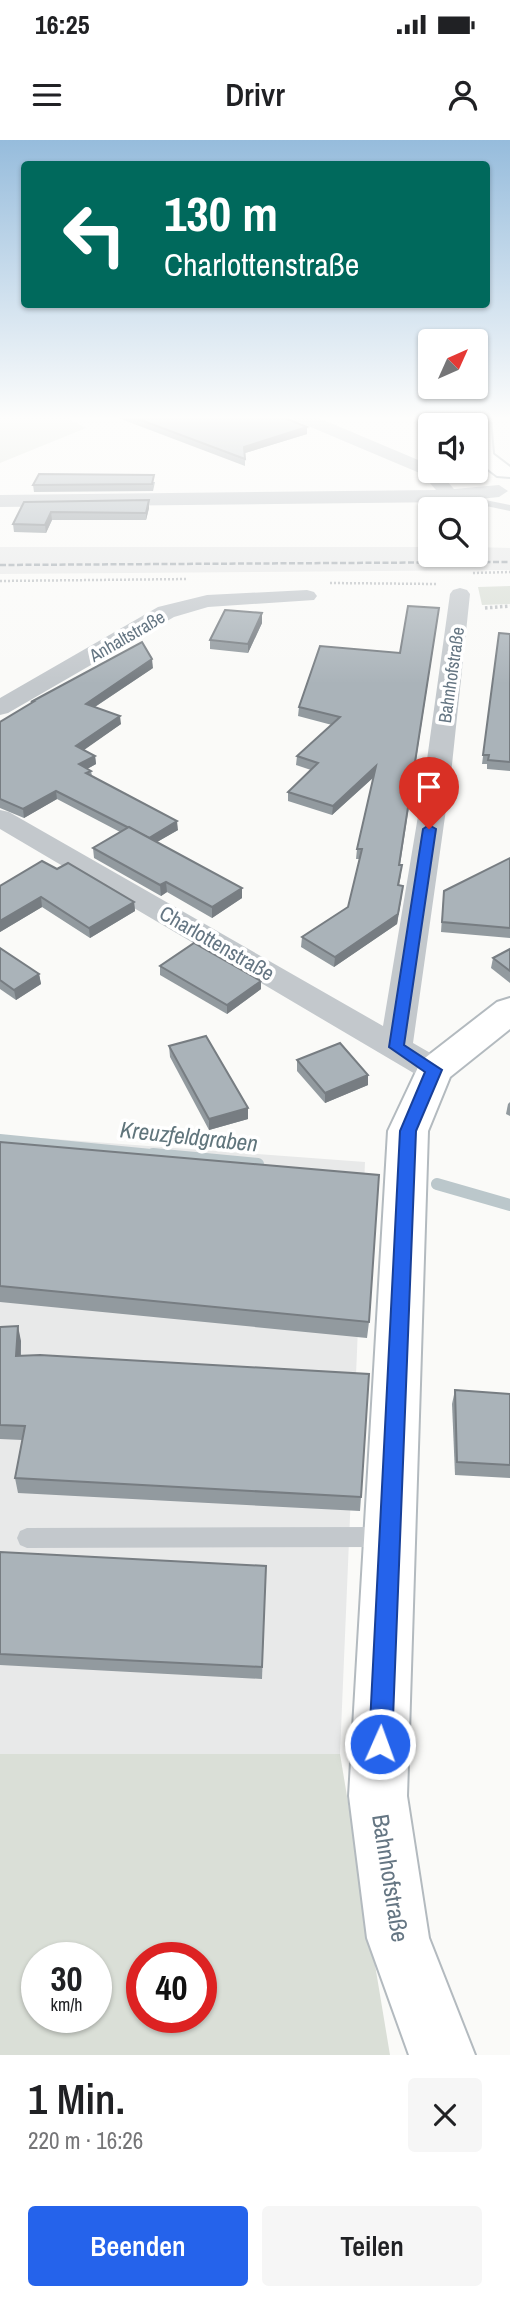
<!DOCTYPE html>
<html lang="de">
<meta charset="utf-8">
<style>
:root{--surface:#fff;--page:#f6f6f6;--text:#202124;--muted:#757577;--accent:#2563eb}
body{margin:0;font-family:"Archivo Narrow",sans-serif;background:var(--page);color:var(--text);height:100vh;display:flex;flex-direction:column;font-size:26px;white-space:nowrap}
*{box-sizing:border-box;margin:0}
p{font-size:23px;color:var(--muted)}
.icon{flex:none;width:38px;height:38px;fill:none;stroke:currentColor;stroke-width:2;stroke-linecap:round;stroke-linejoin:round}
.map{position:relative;height:1915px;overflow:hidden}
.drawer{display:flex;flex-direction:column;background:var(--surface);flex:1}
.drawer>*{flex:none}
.hud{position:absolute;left:21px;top:21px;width:469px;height:147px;border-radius:7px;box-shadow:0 2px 5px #0004;background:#00695c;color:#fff;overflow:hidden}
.needle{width:46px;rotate:45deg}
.buttons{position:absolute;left:418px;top:189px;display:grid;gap:14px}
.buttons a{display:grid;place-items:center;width:70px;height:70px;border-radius:7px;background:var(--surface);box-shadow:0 2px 5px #0004;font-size:35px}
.speed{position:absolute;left:21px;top:1802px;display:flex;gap:14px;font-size:35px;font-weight:700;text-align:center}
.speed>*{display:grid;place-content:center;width:91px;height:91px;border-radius:50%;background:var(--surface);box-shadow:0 2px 5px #0004;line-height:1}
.speed small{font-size:18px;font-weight:400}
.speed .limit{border:10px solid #d22;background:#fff;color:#111}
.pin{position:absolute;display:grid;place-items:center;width:60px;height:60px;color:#fff;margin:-72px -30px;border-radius:50% 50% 50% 0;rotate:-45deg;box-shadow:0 0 7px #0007}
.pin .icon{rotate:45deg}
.me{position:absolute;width:77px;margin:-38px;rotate:2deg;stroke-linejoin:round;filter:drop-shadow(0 0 5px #0008)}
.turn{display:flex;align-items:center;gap:24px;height:147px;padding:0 28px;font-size:32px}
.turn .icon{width:91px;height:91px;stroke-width:2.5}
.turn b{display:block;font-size:49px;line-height:60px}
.round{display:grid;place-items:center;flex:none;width:74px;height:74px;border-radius:7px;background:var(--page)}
.head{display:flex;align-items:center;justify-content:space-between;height:119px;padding:0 28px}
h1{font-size:42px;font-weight:600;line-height:52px}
.primary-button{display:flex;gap:14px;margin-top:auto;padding:14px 28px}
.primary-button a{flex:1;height:80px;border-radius:7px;background:var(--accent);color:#fff;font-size:28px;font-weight:600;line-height:80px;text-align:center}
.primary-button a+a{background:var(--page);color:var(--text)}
.status{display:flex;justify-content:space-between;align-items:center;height:49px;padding:0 35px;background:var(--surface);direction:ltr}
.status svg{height:19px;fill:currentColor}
header{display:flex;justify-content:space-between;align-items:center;height:91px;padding:0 28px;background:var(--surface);font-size:32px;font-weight:600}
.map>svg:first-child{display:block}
.built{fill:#e8e9e9}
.green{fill:#dadfd7;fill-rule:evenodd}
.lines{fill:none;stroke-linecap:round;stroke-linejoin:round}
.stream-far1{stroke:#bbc7cb;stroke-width:10}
.stream{stroke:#bbc7cb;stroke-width:12}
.secondary-casing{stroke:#b3babf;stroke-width:4}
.path-far1{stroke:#bbbfc2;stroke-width:2.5;stroke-dasharray:2 2;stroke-linecap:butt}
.path{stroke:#bbbfc2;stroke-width:3.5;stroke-dasharray:2.5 2.5;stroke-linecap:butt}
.lane{fill:#c3c8cc;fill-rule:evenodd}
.street{fill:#c3c8cc;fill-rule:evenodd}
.secondary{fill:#fff;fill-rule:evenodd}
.rail{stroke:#a2aab0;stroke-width:2.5;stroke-dasharray:6 2.5;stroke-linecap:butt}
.wall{fill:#929a9f}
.shaded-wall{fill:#777d82}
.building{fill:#aab3b9;stroke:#777d82;stroke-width:2}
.route{fill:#2563eb;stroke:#184099;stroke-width:2}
.labels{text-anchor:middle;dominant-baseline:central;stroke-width:7;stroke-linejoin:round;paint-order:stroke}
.far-street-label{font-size:18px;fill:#657683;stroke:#fff}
.street-label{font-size:21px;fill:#657683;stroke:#fff}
.water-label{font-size:23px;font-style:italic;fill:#60757c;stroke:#fff}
.near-street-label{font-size:24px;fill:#657683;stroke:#fff}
</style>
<div class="status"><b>16:25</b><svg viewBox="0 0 49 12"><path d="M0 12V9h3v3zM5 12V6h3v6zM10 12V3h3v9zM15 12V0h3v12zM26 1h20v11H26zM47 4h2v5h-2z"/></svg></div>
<header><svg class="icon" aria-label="menu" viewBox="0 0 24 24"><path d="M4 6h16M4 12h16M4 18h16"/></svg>Drivr<svg class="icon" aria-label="person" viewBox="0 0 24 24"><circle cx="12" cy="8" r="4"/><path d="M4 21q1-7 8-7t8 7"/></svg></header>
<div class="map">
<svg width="510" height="1915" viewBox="0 0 510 1915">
<rect width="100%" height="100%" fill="#fafaf8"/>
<g class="built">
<polygon points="0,407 430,407 430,415 476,415 476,407 510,408 510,430 0,434"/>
<polygon points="0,995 365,1022 340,1614 0,1614"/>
</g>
<g class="green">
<polygon points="0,276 63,276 86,288 0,323"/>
<polygon points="510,446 510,464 482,465 478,447"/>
<path d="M0,1614h340l50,301h-390zM37,1818h59v60h-59zM142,1818h59v60h-59z"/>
</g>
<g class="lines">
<polyline class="stream-far1" points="0,999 171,1016"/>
<g class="stream">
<polyline points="153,1014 258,1024"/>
<polyline points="437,1044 510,1065"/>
</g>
<g class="secondary-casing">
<g id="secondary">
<polygon points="471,276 490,276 493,314 510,327 510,337 497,336 476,320 476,285 471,285"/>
<polygon points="510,858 510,889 450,937 428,991 407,1656 429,1798 475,1915 409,1915 367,1798 349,1656 388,991 421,921 497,862"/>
</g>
</g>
<g class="path-far1">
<polyline points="473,433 510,432"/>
<polyline points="0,441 188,439"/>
<polyline points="330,443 437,444"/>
</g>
<polyline class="path" points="485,468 510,466"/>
<g class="lane">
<polygon points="451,353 510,365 510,371 448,358 448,354"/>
<polygon points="386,1387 393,1390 396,1397 393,1404 386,1407 27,1408 20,1405 17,1398 20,1391 27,1388"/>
</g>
<g class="street">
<polygon points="292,276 314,276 430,325 430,331 438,331 454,349 499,345 508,351 499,357 451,362 0,367 0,355 436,350 422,334 294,280"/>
<polygon points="460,448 467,450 470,454 451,634 413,903 446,922 450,930 446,938 434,941 422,938 0,689 0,670 9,672 383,886 425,634 450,454 453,450"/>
<polygon points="307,450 314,452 317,456 314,460 208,467 174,477 8,573 0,575 0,558 158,467 207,455"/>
</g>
<use href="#secondary" class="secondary"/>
<polyline class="rail" points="0,425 510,422"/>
</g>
<g class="wall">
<polygon points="113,276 282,276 284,278 307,287 307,294 245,313 245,326"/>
<polygon points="497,276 510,276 510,278 501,277"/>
<polygon points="155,342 153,351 34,352 33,345"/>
<polygon points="149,360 149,368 146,380 52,380 46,393 14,392 13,384 24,362"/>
<polygon points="262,473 262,483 248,513 210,509 210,500"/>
<polygon points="438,476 400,725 401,735 399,745 402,755 397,784 334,827 301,807 302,797 348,767 360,719 356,719 357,709 374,637 332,675 288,661 288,652 311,630 296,625 297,616 332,585 298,576 299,567 400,513"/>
<polygon points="499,493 510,494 510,631 487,629 487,624 482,624"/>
<polygon points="153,528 95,567 121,584 83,610 95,616 96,624 87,629 91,631 92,636 178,690 157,702 242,748 242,758 212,778 167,752 161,756 94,718 93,708 120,692 57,659 24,678 0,668 0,582 31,564 31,562"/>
<polygon points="510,718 510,798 441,792 443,761"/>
<polygon points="57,729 134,762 135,771 90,798 42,767 0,792 0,746"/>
<polygon points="0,808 39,834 41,844 16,860 0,849"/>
<polygon points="510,809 510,843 491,828 493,818"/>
<polygon points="160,826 261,841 261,849 227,874 160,835"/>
<polygon points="169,906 248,968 248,979 209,990 170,917"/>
<polygon points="297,920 368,935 368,945 325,963 297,931"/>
<polygon points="510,962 510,976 506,974 508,964"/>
<polygon points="0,1002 369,1182 367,1198 0,1162"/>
<polygon points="0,1187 21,1201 21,1216 361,1357 360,1371 18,1353 15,1338 22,1300 0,1299"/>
<polygon points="455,1250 510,1254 510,1338 455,1335 452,1264"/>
<polygon points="0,1412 266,1426 262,1539 0,1525"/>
</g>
<g class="shaded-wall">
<polygon points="307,287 307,294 245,313 244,307"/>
<polygon points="149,360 149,368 146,380 146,373"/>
<polygon points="51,372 52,380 46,393 45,385"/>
<polygon points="262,473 262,483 248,513 248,504"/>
<polygon points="152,519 153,528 87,572 86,564"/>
<polygon points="120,576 121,584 77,615 76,606"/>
<polygon points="95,616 96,624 80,633 79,624"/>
<polygon points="376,626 376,635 332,675 333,666"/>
<polygon points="56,651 57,659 24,678 23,669"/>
<polygon points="177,681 178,690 150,706 149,698"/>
<polygon points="166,742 167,752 161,756 160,745"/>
<polygon points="403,746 397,784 334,827 335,817"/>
<polygon points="242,748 242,758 212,778 212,767"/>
<polygon points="41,757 42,767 0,792 0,781"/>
<polygon points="134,762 135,771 90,798 89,788"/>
<polygon points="39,834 41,844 16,860 14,850"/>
<polygon points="261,841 261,849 227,874 227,865"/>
<polygon points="368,935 368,945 325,963 325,953"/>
<polygon points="248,968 248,979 209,990 209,979"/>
<polygon points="18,1186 21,1201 20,1231 16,1216"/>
</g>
<g class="building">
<polygon points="130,276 284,276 282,277 307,287 244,307 245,319"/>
<polygon points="39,334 154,335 152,344 33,345"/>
<polygon points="149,360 146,373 51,372 45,385 13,384 24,362"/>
<polygon points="408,466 439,468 399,725 402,725 398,745 403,746 398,774 335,817 302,797 348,767 362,709 357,709 376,626 333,666 288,652 318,623 297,616 340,577 299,567 320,506 400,513"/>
<polygon points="225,470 262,473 248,504 210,500"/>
<polygon points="499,493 510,494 510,622 488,620 489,615 483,615"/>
<polygon points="142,502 152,519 86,564 120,576 76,606 95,616 79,624 91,631 86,633 177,681 149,698 56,651 23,669 0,659 0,582 33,562 31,562"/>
<polygon points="129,687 242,748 212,767 166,742 160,745 93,708"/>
<polygon points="510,718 510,788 442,782 444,751"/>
<polygon points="42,721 57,729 68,723 134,762 89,788 41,757 0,781 0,746"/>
<polygon points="194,803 261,841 227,865 160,826"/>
<polygon points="0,808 39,834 14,850 0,840"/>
<polygon points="510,809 510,831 493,818"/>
<polygon points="206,896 248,968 209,979 169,906"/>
<polygon points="340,903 368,935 325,953 297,920"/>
<polygon points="0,1002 379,1035 369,1182 0,1146"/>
<polygon points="18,1186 16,1216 40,1215 369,1234 361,1357 15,1338 25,1286 0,1285 0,1187"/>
<polygon points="455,1250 510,1254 510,1325 457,1322"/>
<polygon points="0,1412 266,1426 262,1527 0,1514"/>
</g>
<linearGradient id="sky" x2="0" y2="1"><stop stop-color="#96bcdc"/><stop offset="0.51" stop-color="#fdfdfc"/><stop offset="1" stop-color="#fdfdfc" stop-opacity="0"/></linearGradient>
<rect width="510" height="544" fill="url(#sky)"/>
<polygon class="route" points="429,685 436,689 404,905 442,930 416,991 392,1604 389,1613 380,1616 372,1613 369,1604 400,991 425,932 389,907 423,689"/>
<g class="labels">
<g class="far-street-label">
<text transform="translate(127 496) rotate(-30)">Anhaltstraße</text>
<text transform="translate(451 535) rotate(-82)">Bahnhofstraße</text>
</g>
<g class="street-label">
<text transform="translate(217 803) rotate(30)">Charlottenstraße</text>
</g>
<g class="water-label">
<text transform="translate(189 996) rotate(6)">Kreuzfeldgraben</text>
</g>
<g class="near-street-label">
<text transform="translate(391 1738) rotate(81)">Bahnhofstraße</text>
</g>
</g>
</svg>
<div class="buttons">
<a><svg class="needle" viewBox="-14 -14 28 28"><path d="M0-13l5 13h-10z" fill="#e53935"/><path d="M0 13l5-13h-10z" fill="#757577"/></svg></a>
<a><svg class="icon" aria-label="sound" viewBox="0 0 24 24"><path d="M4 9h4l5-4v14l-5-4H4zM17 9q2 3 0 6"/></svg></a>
<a><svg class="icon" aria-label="search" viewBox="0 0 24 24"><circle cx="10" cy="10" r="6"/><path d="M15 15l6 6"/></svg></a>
</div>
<div class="speed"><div>30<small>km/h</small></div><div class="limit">40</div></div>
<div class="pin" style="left:429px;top:689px;background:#d93025"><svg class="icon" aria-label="arrive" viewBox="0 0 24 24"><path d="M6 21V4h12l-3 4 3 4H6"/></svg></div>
<svg class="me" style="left:380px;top:1604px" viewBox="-20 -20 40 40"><circle r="17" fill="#2563eb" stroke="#fff" stroke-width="3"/><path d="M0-11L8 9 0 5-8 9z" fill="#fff"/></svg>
<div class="hud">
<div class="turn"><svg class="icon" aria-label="left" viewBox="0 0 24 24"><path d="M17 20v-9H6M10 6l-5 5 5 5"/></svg><div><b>130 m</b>Charlottenstraße</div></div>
</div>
</div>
<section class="drawer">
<div class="head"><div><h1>1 Min.</h1><p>220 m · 16:26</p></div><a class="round"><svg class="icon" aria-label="close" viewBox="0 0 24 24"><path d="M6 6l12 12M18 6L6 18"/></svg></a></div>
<div class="primary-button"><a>Beenden</a><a>Teilen</a></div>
</section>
